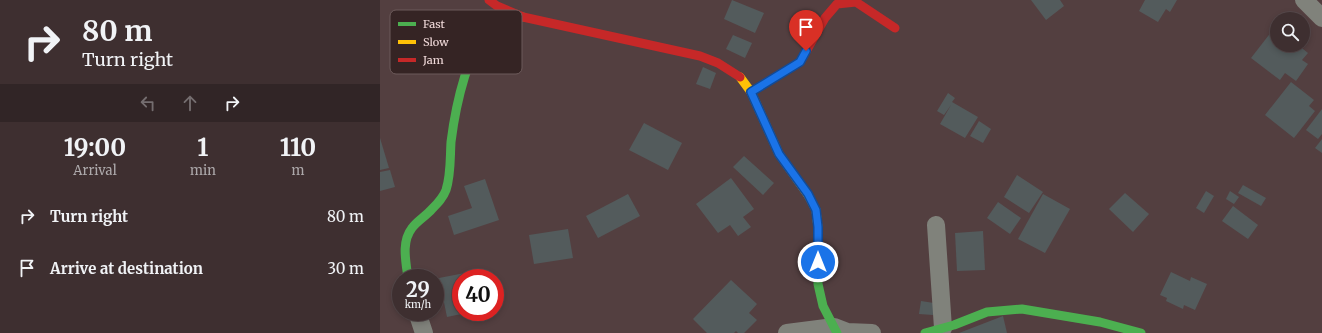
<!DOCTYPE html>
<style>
:root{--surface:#3e2f30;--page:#453738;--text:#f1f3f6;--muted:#ada9ab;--line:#574a4c}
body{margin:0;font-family:Merriweather,serif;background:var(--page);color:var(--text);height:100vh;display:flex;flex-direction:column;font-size:15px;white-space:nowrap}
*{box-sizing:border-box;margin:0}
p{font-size:13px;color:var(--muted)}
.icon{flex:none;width:22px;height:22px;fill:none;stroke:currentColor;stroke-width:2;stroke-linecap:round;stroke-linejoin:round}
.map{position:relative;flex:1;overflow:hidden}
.details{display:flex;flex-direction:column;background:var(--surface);width:380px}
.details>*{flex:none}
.top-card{background:#3e2f30;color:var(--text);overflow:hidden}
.controls{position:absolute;left:890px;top:12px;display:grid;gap:8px}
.controls a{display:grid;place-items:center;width:40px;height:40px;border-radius:50%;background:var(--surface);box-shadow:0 2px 6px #0003,0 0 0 1px var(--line);font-size:20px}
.speed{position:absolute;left:12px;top:269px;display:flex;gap:8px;font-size:20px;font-weight:700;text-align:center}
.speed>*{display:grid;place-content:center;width:52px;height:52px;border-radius:50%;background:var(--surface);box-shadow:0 2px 6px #0003,0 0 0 1px var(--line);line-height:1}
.speed small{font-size:10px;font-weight:400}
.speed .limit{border:6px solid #d22;background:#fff;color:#111}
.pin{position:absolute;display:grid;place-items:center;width:34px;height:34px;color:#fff;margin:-41px -17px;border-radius:50% 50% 50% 0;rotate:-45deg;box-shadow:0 0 4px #0007}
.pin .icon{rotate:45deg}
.me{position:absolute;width:44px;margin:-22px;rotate:0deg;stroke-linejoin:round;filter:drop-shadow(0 0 3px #0008)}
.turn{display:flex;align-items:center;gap:14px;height:84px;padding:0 16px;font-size:18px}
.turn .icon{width:52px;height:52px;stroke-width:2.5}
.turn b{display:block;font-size:28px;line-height:34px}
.lanes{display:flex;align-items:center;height:38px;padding:0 16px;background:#0003;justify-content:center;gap:20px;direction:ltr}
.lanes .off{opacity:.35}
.eta{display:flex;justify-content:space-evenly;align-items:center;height:68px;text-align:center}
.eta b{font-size:24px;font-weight:700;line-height:28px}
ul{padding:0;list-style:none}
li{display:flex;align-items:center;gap:12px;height:52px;padding:0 16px}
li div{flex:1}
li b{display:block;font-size:15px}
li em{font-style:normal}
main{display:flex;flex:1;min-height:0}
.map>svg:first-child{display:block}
.building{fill:#535b5c}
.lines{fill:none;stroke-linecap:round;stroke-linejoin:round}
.street{stroke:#80827b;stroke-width:18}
.fast{stroke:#4caf50;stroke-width:9}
.slow{stroke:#ffc107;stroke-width:9}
.jam{stroke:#c62828;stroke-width:9}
.route-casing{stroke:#114b97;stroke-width:10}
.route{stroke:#1a73e8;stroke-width:7}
.key{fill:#352424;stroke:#6d5b5b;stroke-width:1}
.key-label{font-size:11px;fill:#f1dada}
</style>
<main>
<section class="details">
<div class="top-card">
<div class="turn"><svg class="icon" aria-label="right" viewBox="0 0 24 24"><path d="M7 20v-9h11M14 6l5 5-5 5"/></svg><div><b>80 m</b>Turn right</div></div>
<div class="lanes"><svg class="icon off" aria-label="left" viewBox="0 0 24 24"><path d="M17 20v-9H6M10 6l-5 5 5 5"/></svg><svg class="icon off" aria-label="ahead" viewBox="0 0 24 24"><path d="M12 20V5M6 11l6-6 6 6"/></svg><svg class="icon" aria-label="right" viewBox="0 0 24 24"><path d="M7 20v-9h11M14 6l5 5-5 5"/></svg></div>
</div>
<div class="eta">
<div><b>19:00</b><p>Arrival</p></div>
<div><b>1</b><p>min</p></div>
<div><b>110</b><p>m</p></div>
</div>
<ul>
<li><svg class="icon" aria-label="right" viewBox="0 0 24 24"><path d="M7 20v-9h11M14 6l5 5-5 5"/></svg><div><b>Turn right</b></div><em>80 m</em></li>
<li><svg class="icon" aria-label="arrive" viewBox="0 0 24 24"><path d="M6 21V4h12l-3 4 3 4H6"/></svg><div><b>Arrive at destination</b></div><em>30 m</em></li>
</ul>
</section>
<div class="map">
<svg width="942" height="333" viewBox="0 0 942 333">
<rect width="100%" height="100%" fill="#533f40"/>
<g class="building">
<polygon points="352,0 384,13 375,33 344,19"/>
<polygon points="651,0 680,0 684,6 666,20"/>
<polygon points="765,0 797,0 790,12 786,9 778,22 759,11"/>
<polygon points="895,27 897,29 897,45 918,45 928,53 922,60 928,64 916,81 905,73 900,80 871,58"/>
<polygon points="353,35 372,43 365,58 346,49"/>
<polygon points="323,67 336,73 330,89 316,84"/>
<polygon points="911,82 934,100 929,106 935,111 914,138 885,115"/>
<polygon points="568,93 575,98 572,102 598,117 585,138 560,124 571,105 564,115 557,111"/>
<polygon points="942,109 942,134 938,139 926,130"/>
<polygon points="599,121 611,129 603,143 590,136"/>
<polygon points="264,123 302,143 288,170 249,150"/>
<polygon points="0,138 9,168 0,170"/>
<polygon points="942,139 942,153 935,148"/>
<polygon points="364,156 394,183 383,195 353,167"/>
<polygon points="10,170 15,187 0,191 0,172"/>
<polygon points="637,175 663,192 649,213 624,197"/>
<polygon points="351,178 374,209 363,217 371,227 358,236 350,225 338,233 316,204"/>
<polygon points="105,179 119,220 74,235 68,216 92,208 84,186"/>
<polygon points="863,185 886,198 881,206 858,193"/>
<polygon points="826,191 834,196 824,213 816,208"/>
<polygon points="850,191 859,197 854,204 846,199"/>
<polygon points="745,193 769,214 753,232 729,209"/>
<polygon points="248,194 260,216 218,238 206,216"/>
<polygon points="663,194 690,209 665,253 638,239"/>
<polygon points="618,202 641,218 630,234 607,218"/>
<polygon points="853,206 878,225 868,239 842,221"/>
<polygon points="188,229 193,258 154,264 149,235"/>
<polygon points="603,231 605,270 577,271 575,233"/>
<polygon points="95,271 97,278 81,278 81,312 86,313 67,317 59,278"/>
<polygon points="791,272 810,281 811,277 827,284 815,310 804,305 803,309 786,301 787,298 780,295"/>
<polygon points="351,280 377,304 369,313 377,320 364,333 358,333 356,331 354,333 327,333 313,319"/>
<polygon points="541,301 554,303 553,315 539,314"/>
<polygon points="623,316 627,333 579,333"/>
</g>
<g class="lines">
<g class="street">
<polyline points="924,0 942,18"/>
<polyline points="556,225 563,328"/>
<polyline points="37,312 44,333"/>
<polyline points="407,333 454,327 467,332 492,333"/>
</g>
<g class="fast">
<polyline points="438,228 438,284 443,306 457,333"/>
<path d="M28,278c-2,-16 -7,-36 4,-50 5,-7 14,-12 20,-19 6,-6 11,-11 14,-19 5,-15 4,-32 5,-48 4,-32 17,-102 46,-120 7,-4 17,-5 26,-5"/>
<polyline points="545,333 574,325 607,312 642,309 720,322 761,333"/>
</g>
<polyline class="slow" points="360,77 371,92 399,154 428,195 436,210 438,228"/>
<g class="jam">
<polyline points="109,0 117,6 143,17 320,56 338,63 360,77"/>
<polyline points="371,92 420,62 445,18 457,4 476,2 515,28"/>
</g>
</g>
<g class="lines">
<g class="route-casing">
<polyline id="route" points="426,51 420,62 371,92 399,154 428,194 436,210 438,227 438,262"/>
</g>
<use href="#route" class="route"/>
</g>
<rect x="10" y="10" width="132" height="64" rx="6" class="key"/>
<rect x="18" y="22" width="18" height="4" fill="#4caf50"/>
<rect x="18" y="40" width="18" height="4" fill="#ffc107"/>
<rect x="18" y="58" width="18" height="4" fill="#c62828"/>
<g class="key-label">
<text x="43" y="28">Fast</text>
<text x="43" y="46">Slow</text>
<text x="43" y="64">Jam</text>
</g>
</svg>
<div class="controls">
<a><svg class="icon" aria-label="search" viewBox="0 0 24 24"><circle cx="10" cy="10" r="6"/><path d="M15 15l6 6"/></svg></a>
</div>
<div class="speed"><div>29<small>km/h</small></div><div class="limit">40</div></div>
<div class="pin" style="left:426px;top:51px;background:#d93025"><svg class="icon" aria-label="arrive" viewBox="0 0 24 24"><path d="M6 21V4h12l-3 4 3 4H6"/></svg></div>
<svg class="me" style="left:438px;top:262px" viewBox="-20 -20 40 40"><circle r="17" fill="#1a73e8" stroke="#fff" stroke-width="3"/><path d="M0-11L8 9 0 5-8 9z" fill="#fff"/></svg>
</div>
</main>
